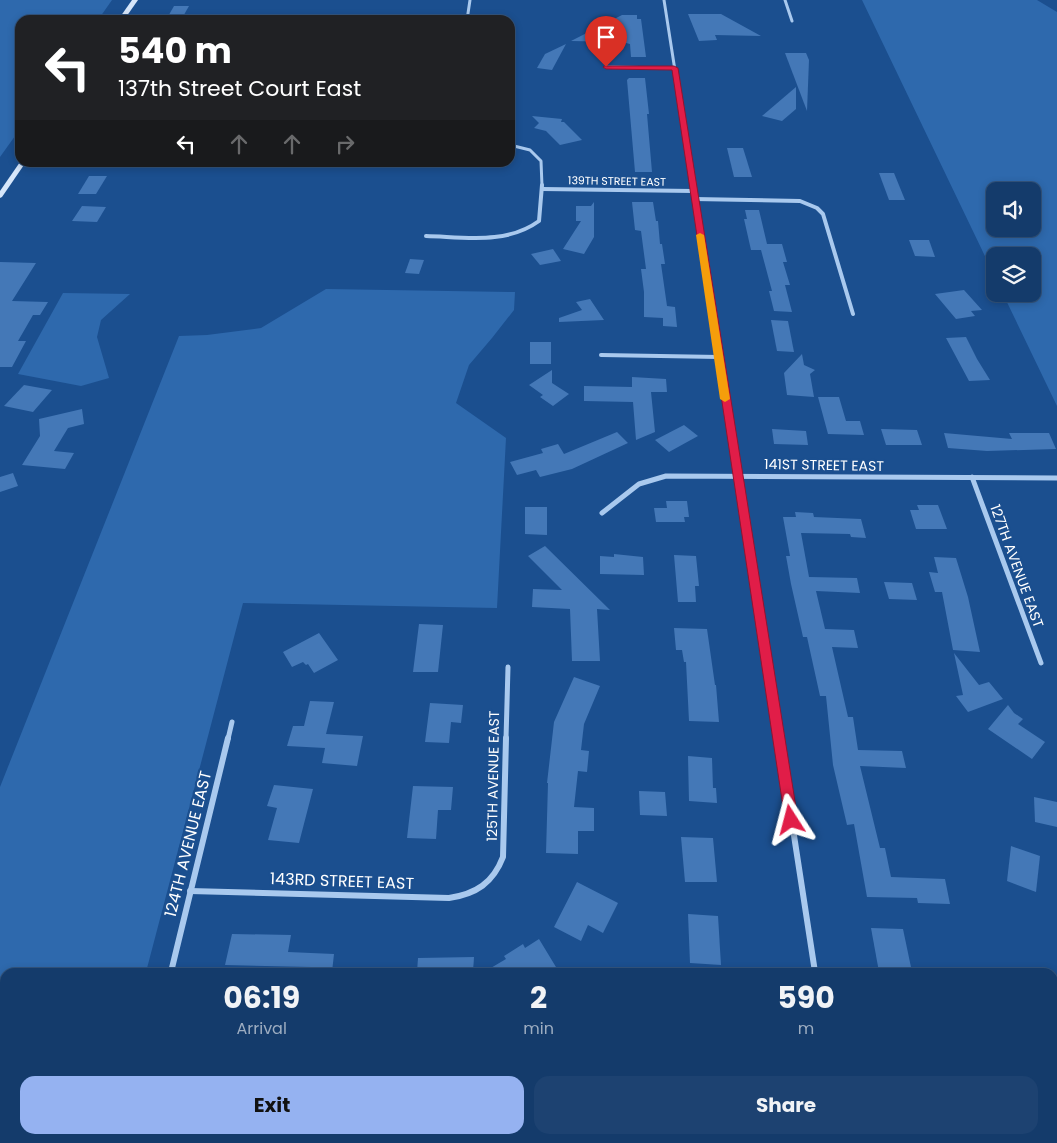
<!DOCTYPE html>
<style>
:root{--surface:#143b6b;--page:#1d4271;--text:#f1f3f6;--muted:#9dadc1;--line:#33557e;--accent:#95b2f1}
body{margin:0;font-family:Poppins,sans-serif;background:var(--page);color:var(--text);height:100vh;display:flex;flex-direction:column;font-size:19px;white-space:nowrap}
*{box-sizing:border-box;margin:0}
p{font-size:16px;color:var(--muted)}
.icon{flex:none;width:28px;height:28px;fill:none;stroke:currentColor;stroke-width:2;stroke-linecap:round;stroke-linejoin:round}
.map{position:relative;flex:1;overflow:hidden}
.panel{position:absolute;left:0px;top:968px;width:1058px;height:176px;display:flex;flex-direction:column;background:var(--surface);border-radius:15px 15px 0 0;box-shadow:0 2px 8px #0003,0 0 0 1px var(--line)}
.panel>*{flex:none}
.top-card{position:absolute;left:15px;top:15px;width:500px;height:152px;border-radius:15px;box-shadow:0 2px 8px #0003,0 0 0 1px var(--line);background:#202124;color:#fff;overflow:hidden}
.tools{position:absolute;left:986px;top:182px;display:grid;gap:10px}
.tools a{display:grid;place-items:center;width:55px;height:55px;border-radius:10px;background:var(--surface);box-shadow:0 2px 8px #0003,0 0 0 1px var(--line);font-size:25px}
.pin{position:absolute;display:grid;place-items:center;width:42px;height:42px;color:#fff;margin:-51px -21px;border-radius:50% 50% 50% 0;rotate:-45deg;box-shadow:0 0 5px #0007}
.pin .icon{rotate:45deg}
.me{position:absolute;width:55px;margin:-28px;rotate:351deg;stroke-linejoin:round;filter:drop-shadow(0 0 4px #0008)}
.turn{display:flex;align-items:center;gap:18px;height:105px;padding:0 20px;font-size:22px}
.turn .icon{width:65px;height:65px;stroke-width:2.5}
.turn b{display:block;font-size:35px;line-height:42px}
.lanes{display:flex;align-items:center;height:48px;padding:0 20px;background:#0003;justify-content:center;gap:25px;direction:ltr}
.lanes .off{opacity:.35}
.eta{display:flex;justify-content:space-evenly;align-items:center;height:85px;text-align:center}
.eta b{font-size:30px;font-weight:700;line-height:35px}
.primary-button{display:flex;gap:10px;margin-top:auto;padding:10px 20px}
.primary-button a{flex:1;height:58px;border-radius:15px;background:var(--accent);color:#111;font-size:20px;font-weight:700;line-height:58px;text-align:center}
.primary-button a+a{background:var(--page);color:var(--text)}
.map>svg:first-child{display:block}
.green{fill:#2e69ad;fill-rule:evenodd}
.building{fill:#4478b7}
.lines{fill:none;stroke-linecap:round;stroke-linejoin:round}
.street-far3{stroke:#a9c9ee;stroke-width:3}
.street-far2{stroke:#a9c9ee;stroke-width:4}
.street-far1{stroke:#a9c9ee;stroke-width:5}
.street{stroke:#a9c9ee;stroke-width:6}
.secondary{fill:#d6e6fa;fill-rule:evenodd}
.route{fill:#e11d48;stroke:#92132f}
.slow{fill:#f59e0b}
.labels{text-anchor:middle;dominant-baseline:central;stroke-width:4.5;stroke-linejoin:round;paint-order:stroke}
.far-street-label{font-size:11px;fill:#fff;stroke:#1b4f8f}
.street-label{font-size:14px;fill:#fff;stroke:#1b4f8f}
.near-street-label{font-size:16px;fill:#fff;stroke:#1b4f8f}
</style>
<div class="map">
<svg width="1057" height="1143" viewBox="0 0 1057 1143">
<rect width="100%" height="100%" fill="#1b4f8f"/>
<g class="green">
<polygon points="0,0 112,0 98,20 20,20 20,129 0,157"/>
<path d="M862,0h175l20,12v394l-54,-112h29v-38h-37v21zM995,191h37v38h-37z"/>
<polygon points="326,289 515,292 514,310 492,338 469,365 456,403 506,438 497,608 243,603 146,972 5,972 5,1139 102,1139 101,1143 0,1143 0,787 179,336 207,335 261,328"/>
<polygon points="63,293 130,294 101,320 97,337 109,378 81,386 18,374"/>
</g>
<g class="building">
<polygon points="174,6 189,6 181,20 166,20"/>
<polygon points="688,14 721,14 761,36 715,35 717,40 699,41"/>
<polygon points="622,15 637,15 637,19 641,19 646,57 631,57 630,44 622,42 571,41"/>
<polygon points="566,44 552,70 537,68 545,54"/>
<polygon points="785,53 806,53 809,60 807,111"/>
<polygon points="629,78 645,78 649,114 647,114 652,172 635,172 627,80"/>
<polygon points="796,87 796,109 782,121 762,116"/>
<polygon points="532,116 562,119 561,122 564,122 582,140 560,145 546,131 534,128 539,123"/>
<polygon points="727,148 743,148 752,177 734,177"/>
<polygon points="879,173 894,173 905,200 889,200"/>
<polygon points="89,176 107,176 96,194 78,194"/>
<polygon points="594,202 594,237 584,254 563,249 581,221 576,221 576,206 591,206"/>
<polygon points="632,202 653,202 656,221 658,221 660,244 662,244 665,264 661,264 667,306 675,307 677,327 663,326 663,318 644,317 644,292 641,269 646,269 641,231 635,230"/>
<polygon points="82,206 106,207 97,222 72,221"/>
<polygon points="745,210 759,210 767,244 782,244 787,262 783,262 790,285 785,285 792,312 774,311 769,291 772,291 761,250 751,250 744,219 747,219"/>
<polygon points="909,240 929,240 935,257 915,256"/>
<polygon points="553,249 561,261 540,265 531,254"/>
<polygon points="410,259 424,260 419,274 405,273"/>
<polygon points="0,262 36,263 12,301 48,302 40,315 33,315 18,341 26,341 12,367 0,367"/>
<polygon points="964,290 982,310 971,311 975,316 956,319 935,294"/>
<polygon points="590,299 604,320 559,322 559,318 582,310 576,302"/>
<polygon points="771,320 788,321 794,352 777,351"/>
<polygon points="966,337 977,359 990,380 969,381 946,338"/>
<rect x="530" y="342" width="21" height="22"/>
<polygon points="802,354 804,365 815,370 810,374 814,397 787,395 784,373"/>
<polygon points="552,370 552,383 569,394 553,406 540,397 543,395 529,385"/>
<polygon points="632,377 666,379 667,392 651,392 655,432 636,440 633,402 584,401 584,386 632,387"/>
<polygon points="24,385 52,390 33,412 4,406"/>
<polygon points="818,397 839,397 846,421 860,421 864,435 828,434"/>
<polygon points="82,409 84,424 68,428 54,451 74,453 65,469 22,465 40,436 39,419"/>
<polygon points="684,425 698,436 669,452 655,440"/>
<polygon points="772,429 806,431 808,445 774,444"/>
<polygon points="881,429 917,430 922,445 886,445"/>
<polygon points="617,432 628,443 572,469 540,477 536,470 517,475 510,462 543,453 541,449 558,444 564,454"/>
<polygon points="944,433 1012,439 1009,433 1049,433 1056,449 987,451 948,448"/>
<polygon points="13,473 18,486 0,492 0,477"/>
<polygon points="666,501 687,501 689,517 684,517 685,522 656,522 654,508 667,508"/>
<polygon points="917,505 938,505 947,529 916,529 910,510 919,510"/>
<polygon points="525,507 547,507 547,535 525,534"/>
<polygon points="795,512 813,513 814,517 861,519 866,538 851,537 850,534 801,533 809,577 857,578 860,593 816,591 825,629 854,630 858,648 832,647 848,717 853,717 858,750 902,751 906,768 860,766 880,848 885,848 891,877 945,879 950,904 918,903 917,898 867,897 854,824 847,825 833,765 826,696 820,696 807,637 803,637 791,584 786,556 790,556 783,517 796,517"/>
<polygon points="545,546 610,610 597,609 600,661 572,661 570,609 532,607 533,589 562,590 528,556"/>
<polygon points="614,554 643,557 644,575 600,574 600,556 614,557"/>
<polygon points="674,555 696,556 699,586 695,586 696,602 678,602"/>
<polygon points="934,557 956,558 968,597 980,652 953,650 942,592 935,592 929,572 938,573"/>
<polygon points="884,582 912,583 917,600 889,599"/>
<polygon points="419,624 443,625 438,672 413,672"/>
<polygon points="674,628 707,629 715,685 716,685 719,722 689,721 686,662 684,662 682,650 676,650"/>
<polygon points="319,633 338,660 314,673 308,664 306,665 303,662 292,667 283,652"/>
<polygon points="954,653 979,685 989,682 1003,699 968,712 956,696 963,695"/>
<polygon points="574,677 600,686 584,724 581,750 589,751 587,772 578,771 574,807 594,808 594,831 578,831 578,854 546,853 548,783 547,783 554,722"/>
<polygon points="310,701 334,702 326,734 363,736 357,766 322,763 325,748 287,746 293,726 304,726"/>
<polygon points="430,703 463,705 461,723 451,722 449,743 425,742"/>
<polygon points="1008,705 1014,713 1023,719 1018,724 1045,742 1032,759 988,729"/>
<polygon points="688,756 712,758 713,788 716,788 717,803 689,801"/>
<polygon points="274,785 313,789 299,843 268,840 277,808 267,806"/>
<polygon points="413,786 453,787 451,810 438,810 436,839 407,838"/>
<polygon points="639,791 665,792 667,816 640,815"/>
<polygon points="1034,797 1057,802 1057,827 1035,822"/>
<polygon points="681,837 713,838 717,882 685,882"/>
<polygon points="1011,846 1040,856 1036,892 1007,881"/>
<polygon points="577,882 618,903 603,933 588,925 581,941 554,927"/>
<polygon points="688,914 718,916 721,965 690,963"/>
<polygon points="871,928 903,929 912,972 879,972"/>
<polygon points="232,934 291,935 288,952 334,954 332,972 310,972 311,967 225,965"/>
<polygon points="539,939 559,972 484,972 506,959 504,956 523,944 525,948"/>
<polygon points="474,957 473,972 417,972 418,958"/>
</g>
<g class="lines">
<g class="street-far3">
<polyline points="664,0 693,186"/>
<polyline points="785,0 792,21"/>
<polyline points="467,20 470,0"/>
<polyline points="606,67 674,68"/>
<polyline points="510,145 530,150 541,161 542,186"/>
</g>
<g class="street-far2">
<polyline points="693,185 730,427"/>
<polyline points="542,189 693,191"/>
<polyline points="694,199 800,201 817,208 823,214 853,314"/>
<path d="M426,236c38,1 80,9 113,-15l3,-36"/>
<polyline points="601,355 719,357"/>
</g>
<g class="street-far1">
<polyline points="730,425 779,739"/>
<polyline points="972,477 1041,663"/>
<polyline points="602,513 639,484 666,476 1057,478"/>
<polyline points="228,739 232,722"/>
<polyline points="506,739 508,667"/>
</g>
<g class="street">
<polyline points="779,738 815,972"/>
<path d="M190,891l259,7c27,-4 44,-15 54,-41l3,-119"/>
<polyline points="171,972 228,738"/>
<polyline points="842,1139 842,1143"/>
<polyline points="132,1143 133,1139"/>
</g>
<g class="secondary">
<polygon points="132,0 138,0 124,20 118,20"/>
<polygon points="20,162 26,162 2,197 0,198 0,191"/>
</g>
</g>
<polygon class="route" points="604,66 674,66 678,68 798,820 796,824 791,826 787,824 785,820 672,70 606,69 603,67"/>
<polygon class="slow" points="700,233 704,235 730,399 725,402 720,399 696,235"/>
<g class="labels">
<g class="far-street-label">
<text transform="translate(617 181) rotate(1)">139TH STREET EAST</text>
</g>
<g class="street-label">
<text transform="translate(824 465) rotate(1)">141ST STREET EAST</text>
<text transform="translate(1017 566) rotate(70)">127TH AVENUE EAST</text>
<text transform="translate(493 776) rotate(-89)">125TH AVENUE EAST</text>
</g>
<g class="near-street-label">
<text transform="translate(188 844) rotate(-76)">124TH AVENUE EAST</text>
<text transform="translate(342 881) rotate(2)">143RD STREET EAST</text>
</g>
</g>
</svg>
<div class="tools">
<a><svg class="icon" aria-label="sound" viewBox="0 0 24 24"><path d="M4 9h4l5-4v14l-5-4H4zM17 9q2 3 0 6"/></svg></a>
<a><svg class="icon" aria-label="layers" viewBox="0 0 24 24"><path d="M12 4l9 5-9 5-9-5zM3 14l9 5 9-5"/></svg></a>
</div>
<div class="pin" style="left:606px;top:67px;background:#d93025"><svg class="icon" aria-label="arrive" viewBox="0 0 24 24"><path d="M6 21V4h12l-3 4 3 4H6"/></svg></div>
<svg class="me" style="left:791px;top:820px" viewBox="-20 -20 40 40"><path d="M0-17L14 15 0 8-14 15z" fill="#e11d48" stroke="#fff" stroke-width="4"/></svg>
<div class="top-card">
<div class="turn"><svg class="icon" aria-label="left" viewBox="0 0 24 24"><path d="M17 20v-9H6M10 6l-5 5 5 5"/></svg><div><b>540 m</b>137th Street Court East</div></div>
<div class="lanes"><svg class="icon" aria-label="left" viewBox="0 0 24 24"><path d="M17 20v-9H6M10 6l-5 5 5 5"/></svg><svg class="icon off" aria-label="ahead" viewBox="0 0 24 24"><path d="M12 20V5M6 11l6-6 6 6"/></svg><svg class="icon off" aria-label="ahead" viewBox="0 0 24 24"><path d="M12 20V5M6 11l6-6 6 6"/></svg><svg class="icon off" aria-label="right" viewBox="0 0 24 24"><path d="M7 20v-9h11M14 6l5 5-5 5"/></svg></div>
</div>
<section class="panel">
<div class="eta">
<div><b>06:19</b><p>Arrival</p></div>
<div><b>2</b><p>min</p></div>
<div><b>590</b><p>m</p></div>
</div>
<div class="primary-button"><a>Exit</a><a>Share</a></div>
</section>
</div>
